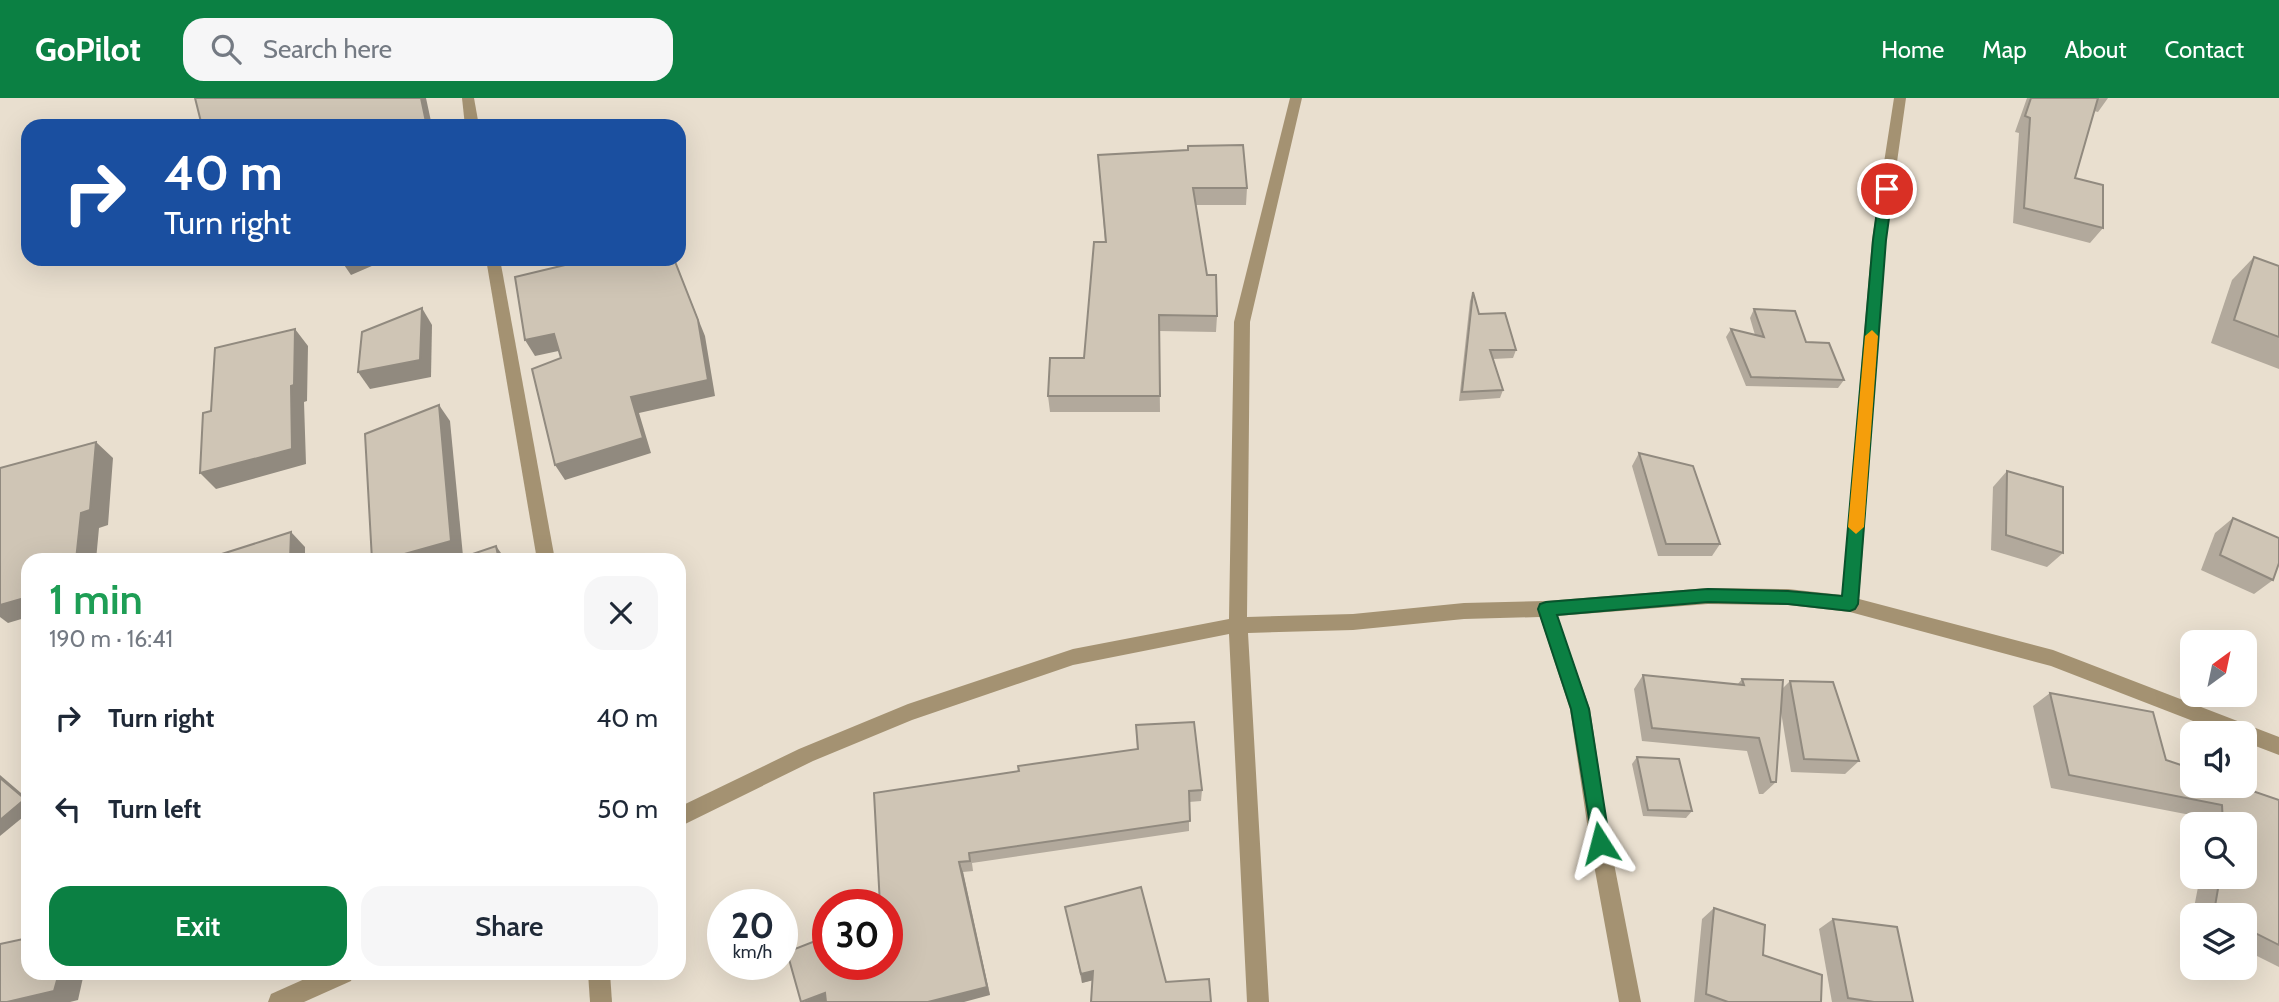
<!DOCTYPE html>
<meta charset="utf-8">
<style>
:root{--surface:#fff;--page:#f6f6f7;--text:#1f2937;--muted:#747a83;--accent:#0b8043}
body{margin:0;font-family:Cabin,sans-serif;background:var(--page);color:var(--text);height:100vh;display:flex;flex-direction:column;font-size:26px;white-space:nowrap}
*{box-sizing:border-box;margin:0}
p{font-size:23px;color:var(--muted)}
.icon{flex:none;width:38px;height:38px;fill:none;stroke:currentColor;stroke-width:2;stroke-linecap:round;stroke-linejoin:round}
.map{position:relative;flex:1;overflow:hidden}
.sheet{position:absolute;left:21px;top:455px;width:665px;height:427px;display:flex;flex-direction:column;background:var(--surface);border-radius:21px;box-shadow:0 7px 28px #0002}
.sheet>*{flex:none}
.top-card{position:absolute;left:21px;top:21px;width:665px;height:147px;border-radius:21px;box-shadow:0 7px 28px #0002;background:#1a4fa0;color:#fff;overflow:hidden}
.needle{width:46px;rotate:33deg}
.buttons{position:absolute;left:2180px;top:532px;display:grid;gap:14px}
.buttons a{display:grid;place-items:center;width:77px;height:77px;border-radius:14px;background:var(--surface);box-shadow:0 7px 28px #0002;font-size:35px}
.speed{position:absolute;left:707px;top:791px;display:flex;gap:14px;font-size:35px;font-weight:700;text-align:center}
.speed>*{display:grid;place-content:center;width:91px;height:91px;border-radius:50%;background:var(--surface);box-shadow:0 7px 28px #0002;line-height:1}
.speed small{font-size:18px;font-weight:400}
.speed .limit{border:10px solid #d22;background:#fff;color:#111}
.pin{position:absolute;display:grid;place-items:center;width:60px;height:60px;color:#fff;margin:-30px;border:4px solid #fff;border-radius:50%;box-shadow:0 2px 7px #0007}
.me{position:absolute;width:77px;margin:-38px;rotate:351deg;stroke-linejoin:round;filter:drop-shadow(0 0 5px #0008)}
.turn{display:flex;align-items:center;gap:24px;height:147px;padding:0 28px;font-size:32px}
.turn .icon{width:91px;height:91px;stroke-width:2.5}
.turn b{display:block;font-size:49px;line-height:60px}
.round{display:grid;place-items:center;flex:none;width:74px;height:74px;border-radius:21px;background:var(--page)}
.head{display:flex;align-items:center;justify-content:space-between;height:119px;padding:0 28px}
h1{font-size:42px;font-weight:600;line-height:52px;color:#1e9e55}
.action{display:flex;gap:14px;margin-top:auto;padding:14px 28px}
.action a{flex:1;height:80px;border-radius:21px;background:var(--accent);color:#fff;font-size:28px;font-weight:600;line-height:80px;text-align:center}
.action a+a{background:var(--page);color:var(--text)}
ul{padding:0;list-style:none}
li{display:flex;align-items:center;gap:21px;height:91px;padding:0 28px}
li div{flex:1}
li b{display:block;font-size:26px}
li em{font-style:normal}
header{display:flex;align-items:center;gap:42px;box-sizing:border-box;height:98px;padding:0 35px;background:var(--accent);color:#fff}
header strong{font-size:33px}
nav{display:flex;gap:38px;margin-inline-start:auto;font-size:24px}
.search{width:490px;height:63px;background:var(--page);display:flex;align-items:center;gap:18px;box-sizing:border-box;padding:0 24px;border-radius:21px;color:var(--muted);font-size:26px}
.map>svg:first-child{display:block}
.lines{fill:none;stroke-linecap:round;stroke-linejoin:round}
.street{fill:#a49272;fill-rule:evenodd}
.wall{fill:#b2a99c}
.shaded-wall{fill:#918a7f}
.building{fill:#cfc5b5;stroke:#918a7f;stroke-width:2}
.route{fill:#0b8043;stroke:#07532c;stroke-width:2}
.slow{fill:#f59e0b}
</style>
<header>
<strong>GoPilot</strong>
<div class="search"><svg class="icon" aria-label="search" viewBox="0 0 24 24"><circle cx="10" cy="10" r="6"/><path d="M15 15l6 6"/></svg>Search here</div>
<nav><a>Home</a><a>Map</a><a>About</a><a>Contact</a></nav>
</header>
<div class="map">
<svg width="2279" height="904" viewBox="0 0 2279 904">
<rect width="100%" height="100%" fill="#e9dfcf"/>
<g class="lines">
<g class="street">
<polygon points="462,0 474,0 479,28 465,28"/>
<polygon points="1290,0 1302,0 1250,224 1247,519 1353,516 1464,505 1546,503 1708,490 1788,491 1842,497 1872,142 1894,0 1906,0 1886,142 1859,501 2053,552 2279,639 2279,657 2245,644 2245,635 2224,635 2051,568 1850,514 1788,507 1708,506 1557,518 1590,611 1610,745 1641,904 1619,904 1590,745 1570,611 1540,519 1464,521 1353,532 1248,535 1269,904 1247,904 1229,536 1073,567 912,622 813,663 679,729 679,709 799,651 908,606 1073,551 1229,521 1234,224"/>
<polygon points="486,161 500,161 555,462 537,462"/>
<polygon points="318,875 354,875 351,883 304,904 268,904 271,896"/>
<polygon points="588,875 610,875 612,904 590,904"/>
</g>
</g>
<g class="wall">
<polygon points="2027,0 2108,0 2098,14 2094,13 2075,80 2103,130 2090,145 2013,125 2019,35 2015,34"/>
<polygon points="1098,57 1247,90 1246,107 1195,107 1207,177 1217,218 1216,234 1159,233 1160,314 1050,314 1048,298 1084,260 1105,144"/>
<polygon points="2254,159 2279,168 2279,271 2211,245 2232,182"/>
<polygon points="1473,194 1479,216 1516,252 1513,260 1493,261 1503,292 1500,300 1459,303 1470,203"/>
<polygon points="1754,211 1806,244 1844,282 1838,290 1746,288 1726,239 1731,231 1755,237 1750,220"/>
<polygon points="1639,355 1720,446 1712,458 1658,458 1632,368"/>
<polygon points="2007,373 2063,455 2047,469 1991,452 1993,389"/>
<polygon points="2233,420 2273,482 2254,496 2201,472 2215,435"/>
<polygon points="1643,577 1737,587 1742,581 1782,591 1790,583 1859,663 1845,676 1791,674 1781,614 1776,684 1763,696 1759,696 1747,653 1642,643 1634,591"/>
<polygon points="2050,595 2166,662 2279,702 2279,869 2245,852 2245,817 2193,817 2193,826 2191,825 2200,779 2245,779 2245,726 2201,726 2201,719 2051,690 2033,608"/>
<polygon points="1136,627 1202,692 1201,703 1189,704 1189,733 972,765 973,773 963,774 990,897 887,866 1019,673 1137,652"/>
<polygon points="1637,659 1692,713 1686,720 1643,718 1632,666"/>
<polygon points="1065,809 1166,884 1092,882 1082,885"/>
<polygon points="1714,810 1763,857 1821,904 1694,904 1702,821"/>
<polygon points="1833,821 1913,904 1832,904 1819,831"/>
</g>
<g class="shaded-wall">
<polygon points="421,0 426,0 432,28 409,28"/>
<polygon points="340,161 388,161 351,177"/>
<polygon points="674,161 705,238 715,298 639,315 651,355 565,382 555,367 631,299"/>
<polygon points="422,210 432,227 431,279 370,291 358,274"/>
<polygon points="295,231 308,248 307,303 304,304 306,366 216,391 200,375 291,288"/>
<polygon points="554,236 563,252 535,258 525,242"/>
<polygon points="439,307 450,323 463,458 449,462 383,462"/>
<polygon points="96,344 113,360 108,427 99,430 96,462 76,462 81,415"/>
<polygon points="291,434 305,449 305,462 290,462"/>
<polygon points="496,448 506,462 499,462"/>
<polygon points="28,499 28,519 8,525 0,519 0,507"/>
<polygon points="0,677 28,701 28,715 0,738"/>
<polygon points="959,764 963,774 990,897 964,904 928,904"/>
<polygon points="1093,873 1094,882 1082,885 1081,876"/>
<polygon points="59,875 84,875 78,902 70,904 7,904"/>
<polygon points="825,895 830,904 803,904"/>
</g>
<g class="building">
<polygon points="195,0 421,0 426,24 409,28 202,28"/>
<polygon points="2031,0 2098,0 2075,80 2103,87 2103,130 2024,110 2030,20 2025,18"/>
<polygon points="645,25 645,28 626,28"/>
<polygon points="1243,47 1247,90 1193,90 1207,177 1216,177 1217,218 1159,217 1160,298 1048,298 1050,260 1084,260 1094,144 1106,144 1098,57 1188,52 1188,48"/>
<polygon points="2254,159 2279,168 2279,239 2234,222"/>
<polygon points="590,161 674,161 698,222 708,282 631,299 643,340 555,367 532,271 561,260 554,236 525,242 515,179"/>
<polygon points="1473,194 1479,216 1505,215 1516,252 1490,252 1503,292 1462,294"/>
<polygon points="422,210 420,262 358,274 362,234"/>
<polygon points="1754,211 1795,213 1806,244 1829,245 1844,282 1751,279 1731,231 1764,239"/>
<polygon points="295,231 294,287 291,288 292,351 200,375 203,315 211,313 215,250"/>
<polygon points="439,307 451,443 383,462 372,462 365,336"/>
<polygon points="96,344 90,412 81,415 76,462 28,462 28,499 0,507 0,370"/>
<polygon points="1639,355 1693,368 1720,446 1666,446"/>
<polygon points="2007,373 2063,389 2063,455 2006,437"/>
<polygon points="2233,420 2279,440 2279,465 2273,482 2220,457"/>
<polygon points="291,434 290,462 206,462 206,461"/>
<polygon points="496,448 499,462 455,462"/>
<polygon points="1643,577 1744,587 1742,581 1783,582 1776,684 1771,684 1759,640 1652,630"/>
<polygon points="1790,583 1833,584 1859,663 1804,661"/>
<polygon points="2050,595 2153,614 2166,662 2193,671 2193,688 2238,688 2279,702 2279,847 2245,830 2245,817 2219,817 2214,814 2220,779 2245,779 2245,726 2223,726 2222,707 2069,677"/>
<polygon points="1194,624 1202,692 1189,693 1190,723 969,755 970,763 959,764 987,889 928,904 826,904 825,895 801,904 787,854 828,838 828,866 887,866 887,807 880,807 874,695 1019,673 1018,668 1138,651 1136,627"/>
<polygon points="1637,659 1679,661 1692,713 1648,712"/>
<polygon points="0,680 25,701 0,722"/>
<polygon points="1141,789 1166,884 1209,881 1211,904 1091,904 1093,873 1081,876 1065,809"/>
<polygon points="1714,810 1765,827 1763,857 1822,877 1821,904 1728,904 1706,896"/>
<polygon points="1833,821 1897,829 1913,904 1874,904 1848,900"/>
<polygon points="28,840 28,875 59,875 54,893 7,904 0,904 0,846"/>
</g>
<polygon class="route" points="1887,87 1893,91 1886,142 1858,506 1855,511 1850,513 1788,506 1708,504 1557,517 1589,611 1610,745 1607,751 1600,754 1594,751 1571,611 1538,511 1540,506 1546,504 1708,491 1788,493 1842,498 1873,142 1880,91"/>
<polygon class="slow" points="1872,232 1878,238 1864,429 1856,436 1848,429 1865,238"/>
</svg>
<div class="buttons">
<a><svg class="needle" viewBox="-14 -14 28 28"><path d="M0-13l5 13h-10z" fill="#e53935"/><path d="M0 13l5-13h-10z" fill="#747a83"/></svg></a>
<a><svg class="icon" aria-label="sound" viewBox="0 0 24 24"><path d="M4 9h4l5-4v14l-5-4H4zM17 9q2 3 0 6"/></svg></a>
<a><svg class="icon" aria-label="search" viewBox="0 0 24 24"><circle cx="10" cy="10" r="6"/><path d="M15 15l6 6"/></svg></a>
<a><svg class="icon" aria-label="layers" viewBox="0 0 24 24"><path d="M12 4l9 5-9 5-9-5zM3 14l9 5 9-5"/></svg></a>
</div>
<div class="speed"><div>20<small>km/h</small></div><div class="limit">30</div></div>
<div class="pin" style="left:1887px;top:91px;background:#d93025"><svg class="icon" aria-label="arrive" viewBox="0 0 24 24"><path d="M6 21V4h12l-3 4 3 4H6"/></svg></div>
<svg class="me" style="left:1600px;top:745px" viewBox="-20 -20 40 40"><path d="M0-17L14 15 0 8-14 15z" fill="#0b8043" stroke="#fff" stroke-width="4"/></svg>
<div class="top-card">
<div class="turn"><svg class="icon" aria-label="right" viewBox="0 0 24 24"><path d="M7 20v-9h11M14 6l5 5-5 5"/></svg><div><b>40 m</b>Turn right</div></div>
</div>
<section class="sheet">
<div class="head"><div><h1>1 min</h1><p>190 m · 16:41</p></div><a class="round"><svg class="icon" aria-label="close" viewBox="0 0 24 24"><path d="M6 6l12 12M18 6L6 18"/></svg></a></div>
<ul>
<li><svg class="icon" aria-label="right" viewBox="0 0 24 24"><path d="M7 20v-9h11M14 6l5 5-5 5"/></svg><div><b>Turn right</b></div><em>40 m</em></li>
<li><svg class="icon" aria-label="left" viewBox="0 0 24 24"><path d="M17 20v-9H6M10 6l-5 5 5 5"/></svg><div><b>Turn left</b></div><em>50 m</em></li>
</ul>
<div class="action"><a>Exit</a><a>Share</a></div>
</section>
</div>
